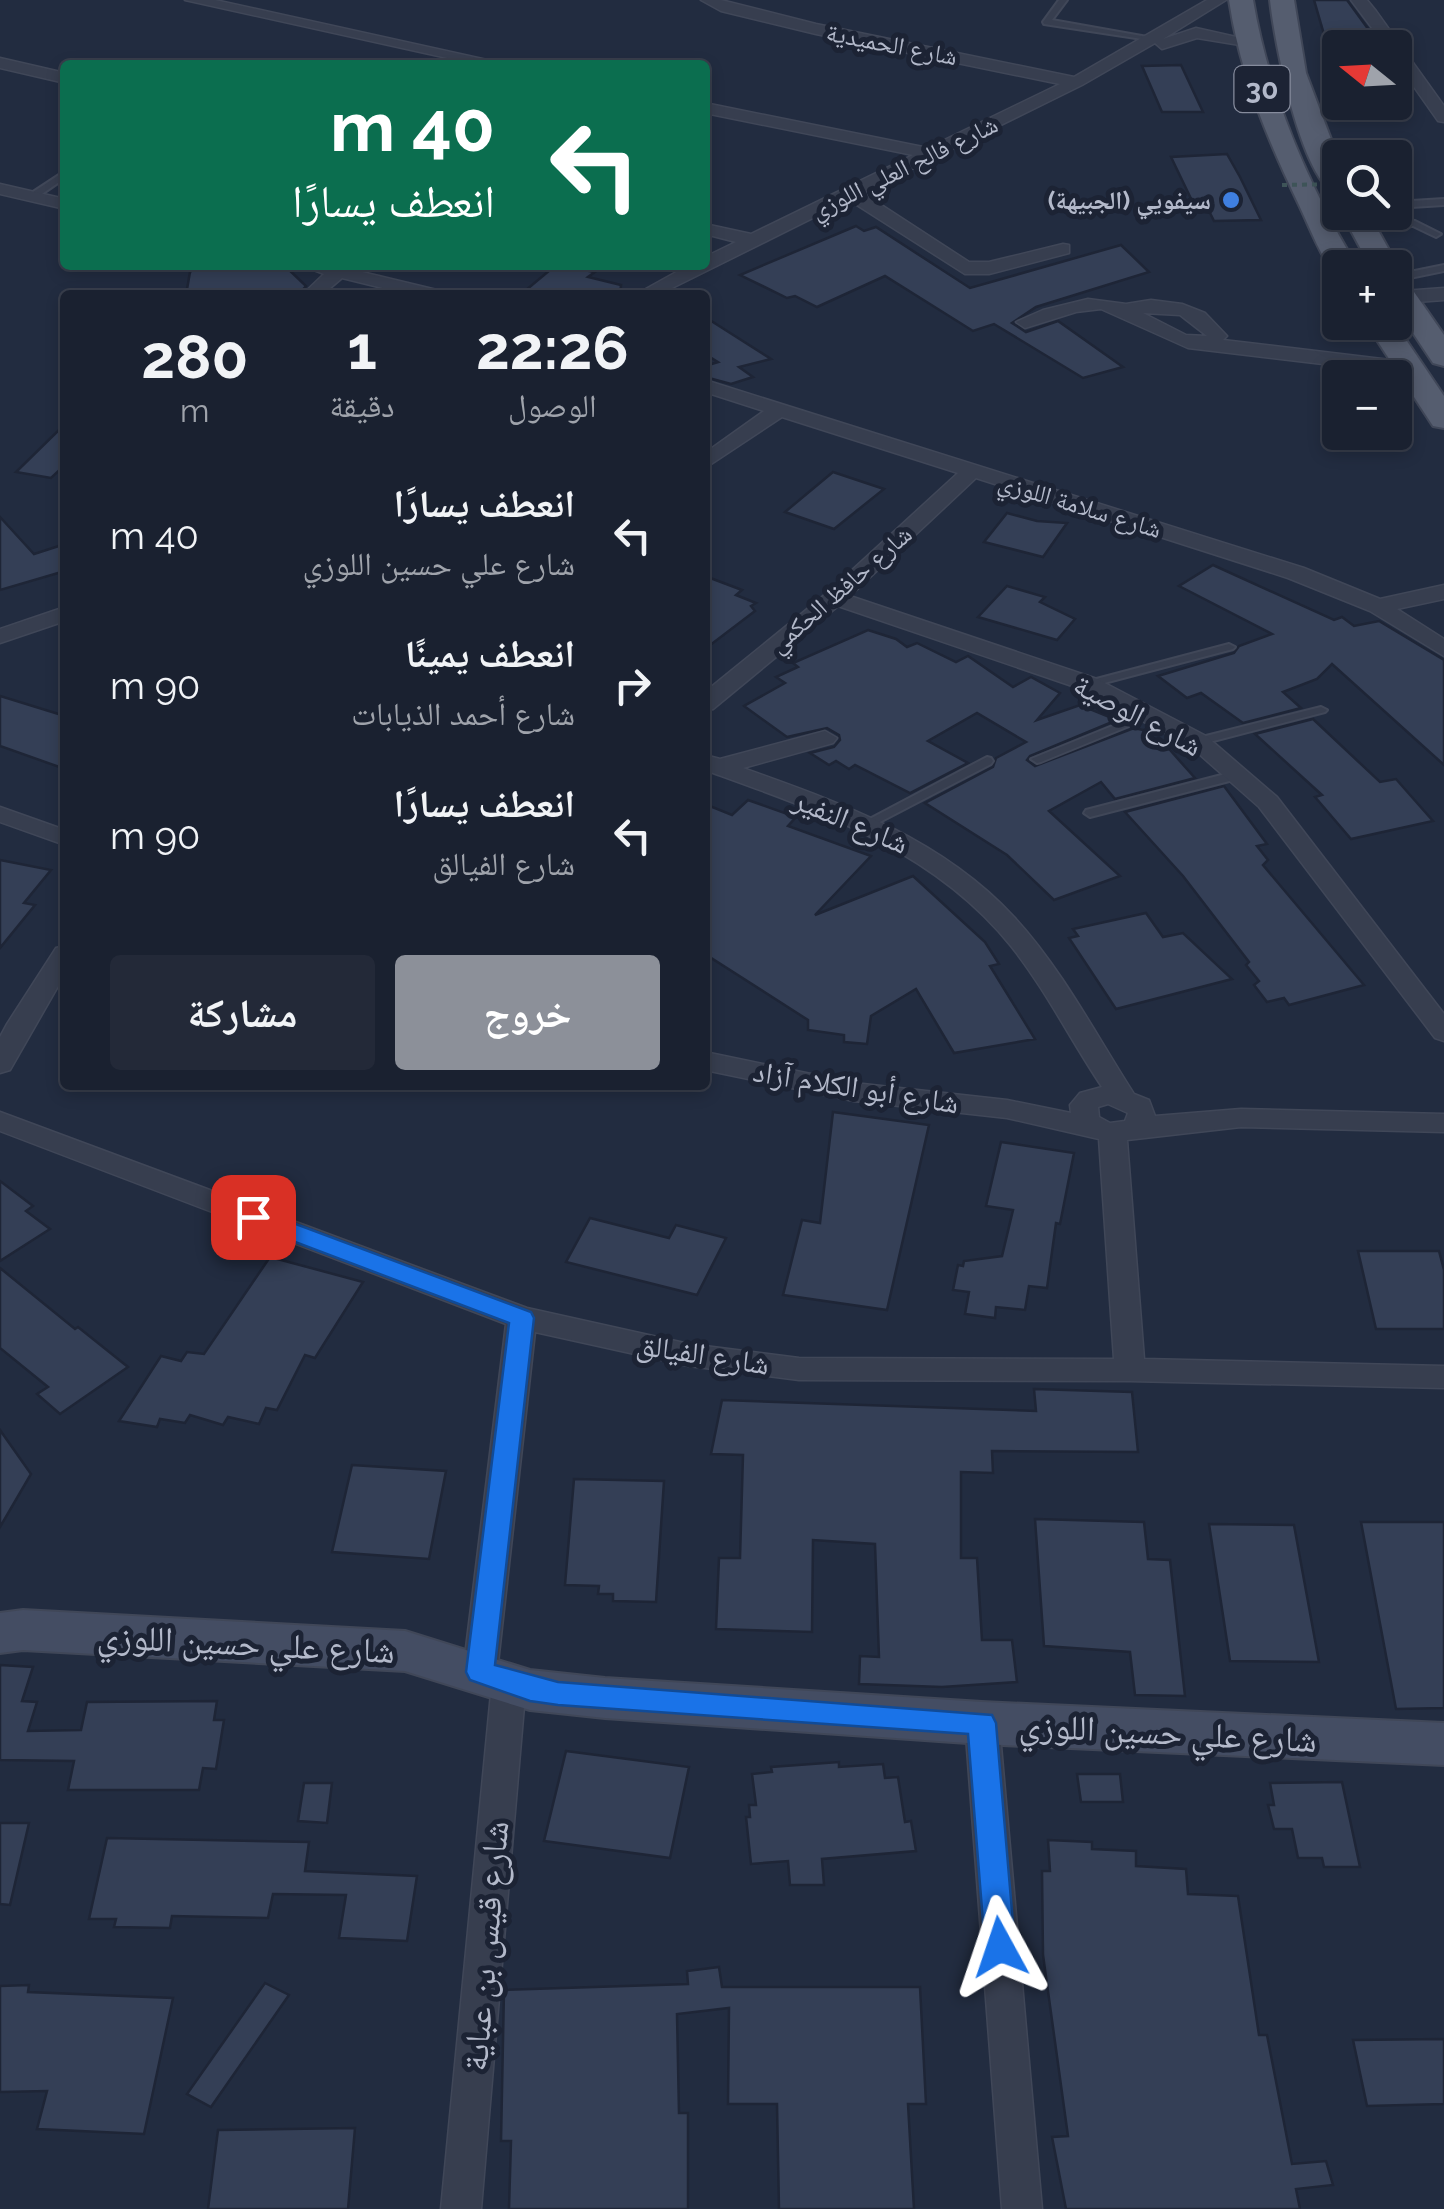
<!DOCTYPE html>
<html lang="ar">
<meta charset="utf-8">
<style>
:root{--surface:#1a2130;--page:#232938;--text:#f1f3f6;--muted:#9fa3ab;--line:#383e4c;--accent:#8c9099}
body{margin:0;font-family:Raleway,"Noto Naskh Arabic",sans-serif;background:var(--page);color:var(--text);direction:rtl;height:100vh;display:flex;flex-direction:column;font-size:38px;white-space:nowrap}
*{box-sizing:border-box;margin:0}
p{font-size:32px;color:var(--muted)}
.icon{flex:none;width:55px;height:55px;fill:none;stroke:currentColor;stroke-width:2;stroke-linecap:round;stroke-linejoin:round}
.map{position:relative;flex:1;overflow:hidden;direction:ltr}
.sheet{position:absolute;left:60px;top:290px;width:650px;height:800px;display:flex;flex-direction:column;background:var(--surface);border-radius:10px;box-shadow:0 5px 15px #0003,0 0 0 2px var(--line);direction:rtl}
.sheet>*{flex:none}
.guide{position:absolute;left:60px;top:60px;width:650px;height:210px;border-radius:10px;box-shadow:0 5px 15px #0003,0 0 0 2px var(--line);direction:rtl;background:#0b6e4f;color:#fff;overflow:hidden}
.needle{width:65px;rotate:288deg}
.tools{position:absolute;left:1322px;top:30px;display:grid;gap:20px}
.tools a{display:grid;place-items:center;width:90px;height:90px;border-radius:10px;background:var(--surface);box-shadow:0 5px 15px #0003,0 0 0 2px var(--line);font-size:50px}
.pin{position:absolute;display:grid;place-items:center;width:85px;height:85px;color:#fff;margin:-42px;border-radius:20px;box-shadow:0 5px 15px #0006}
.me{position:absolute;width:110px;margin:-55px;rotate:355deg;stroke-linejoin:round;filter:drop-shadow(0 0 8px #0008)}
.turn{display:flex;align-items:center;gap:35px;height:210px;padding:0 50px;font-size:45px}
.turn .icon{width:130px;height:130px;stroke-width:2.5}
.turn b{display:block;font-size:70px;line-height:85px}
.eta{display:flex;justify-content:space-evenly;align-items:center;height:170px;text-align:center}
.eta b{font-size:60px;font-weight:700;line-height:70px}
.button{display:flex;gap:20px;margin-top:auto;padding:20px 50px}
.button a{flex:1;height:115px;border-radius:10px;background:var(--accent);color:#fff;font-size:40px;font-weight:700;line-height:115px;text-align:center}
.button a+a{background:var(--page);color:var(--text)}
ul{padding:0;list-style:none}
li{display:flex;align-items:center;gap:30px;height:150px;padding:0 50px}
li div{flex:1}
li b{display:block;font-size:38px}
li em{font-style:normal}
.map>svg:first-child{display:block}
.building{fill:#343f56;stroke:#1e2536;stroke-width:2.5}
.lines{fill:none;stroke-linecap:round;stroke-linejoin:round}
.lane-casing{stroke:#404758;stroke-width:4}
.street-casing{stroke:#404758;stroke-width:3}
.secondary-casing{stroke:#404758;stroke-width:4}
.primary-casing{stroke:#404758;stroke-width:4}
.lane{fill:#373e4f;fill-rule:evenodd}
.street{fill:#373e4f;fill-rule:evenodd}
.secondary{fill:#444d63;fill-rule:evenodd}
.primary{fill:#555d6f;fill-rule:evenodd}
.path-bridge{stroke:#3e5458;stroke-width:4;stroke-dasharray:5 5;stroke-linecap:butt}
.route{fill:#1a73e8;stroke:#114b97;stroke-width:2.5}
.shop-dot{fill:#3f7fe0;stroke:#1c2334;stroke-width:4}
.labels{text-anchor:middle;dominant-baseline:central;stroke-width:10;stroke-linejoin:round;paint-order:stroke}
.far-street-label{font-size:25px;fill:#b3b9ca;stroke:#1c2334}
.far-poi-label{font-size:25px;font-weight:bold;fill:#b3b9ca;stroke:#1c2334;text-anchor:end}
.shield{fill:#1c2334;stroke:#868c9d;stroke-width:2.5}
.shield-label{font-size:28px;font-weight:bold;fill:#b3b9ca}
.street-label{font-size:30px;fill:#b3b9ca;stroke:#1c2334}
.near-street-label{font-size:35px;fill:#b3b9ca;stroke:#1c2334}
</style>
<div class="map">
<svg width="1444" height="2209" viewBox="0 0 1444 2209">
<rect width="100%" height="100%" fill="#222c40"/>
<g class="building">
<polygon points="1314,0 1347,0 1382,48 1328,48"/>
<polygon points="1181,65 1203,112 1162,112 1142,66"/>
<polygon points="1227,154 1240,177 1261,220 1214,221 1207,207 1195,207 1171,157"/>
<polygon points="856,226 864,231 876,227 970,288 1121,245 1149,272 1036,307 1012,323 1026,332 1058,321 1123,367 1083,378 994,324 973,331 885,276 817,307 795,296 787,298 740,275"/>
<polygon points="198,265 284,265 306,286 298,295 186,295 190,272"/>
<polygon points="556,265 595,272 588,277 621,285 620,295 520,295"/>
<polygon points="705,317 771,359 739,367 753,377 731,384 705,377 705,366 718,362 705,354"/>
<polygon points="65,424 65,465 51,478 16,472"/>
<polygon points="833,472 884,489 834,529 785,512"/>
<polygon points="1007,513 1037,521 1067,523 1043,557 984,542"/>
<polygon points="0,517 34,554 65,544 65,571 0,590"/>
<polygon points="1213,565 1334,620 1342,617 1354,626 1379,621 1444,660 1444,765 1332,664 1317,679 1283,692 1301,708 1243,723 1201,693 1187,698 1158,676 1234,653 1239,646 1272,634 1179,586"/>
<polygon points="705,576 742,590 736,595 756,603 751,606 755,611 705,649"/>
<polygon points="1007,586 1045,597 1040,602 1075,619 1057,640 978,617"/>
<polygon points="868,630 896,639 907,647 917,643 956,662 968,656 1013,687 1031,677 1060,693 1037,720 1080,705 1117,720 1030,756 1027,760 1035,766 1134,728 1143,730 1170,750 1195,778 1115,799 1101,782 1049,811 1120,876 1054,900 1007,855 925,803 993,767 996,758 1026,742 977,713 928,741 968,763 910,793 855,765 849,769 836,761 829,765 810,753 834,747 840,740 839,735 827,728 787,737 744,706 785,683 776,677 798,667 793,663"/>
<polygon points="0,696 65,716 65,769 0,746"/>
<polygon points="1313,719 1380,782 1396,779 1433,821 1351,839 1315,797 1322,795 1255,734"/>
<polygon points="1224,786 1267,844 1257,846 1268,860 1263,865 1364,985 1289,1005 1284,998 1267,1002 1254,985 1259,981 1246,965 1249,962 1183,876 1125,812"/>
<polygon points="748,800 796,817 788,826 871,856 815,915 913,876 985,942 999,964 990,966 1035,1039 954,1053 916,989 871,1016 867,1044 844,1042 844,1035 808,1030 808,1020 705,954 705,804 732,815"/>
<polygon points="0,860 51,870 24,903 35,905 0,948"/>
<polygon points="1146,913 1163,937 1183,933 1232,979 1116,1009 1069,938 1078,936 1073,929"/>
<polygon points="833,1112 929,1125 887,1310 783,1295 802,1220 820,1223"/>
<polygon points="1001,1142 1074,1153 1060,1224 1056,1223 1047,1288 1029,1286 1025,1310 996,1307 995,1318 965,1314 969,1292 953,1290 958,1265 963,1266 964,1261 1002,1256 1013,1210 986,1206"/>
<polygon points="0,1181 33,1206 26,1211 50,1229 0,1261"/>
<polygon points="590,1218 669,1238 676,1225 726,1238 697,1295 566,1262"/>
<polygon points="1358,1251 1439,1251 1444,1270 1444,1329 1376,1329"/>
<polygon points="270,1257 363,1282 315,1358 305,1355 277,1410 266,1408 259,1424 228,1417 223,1425 190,1415 185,1423 160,1419 157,1427 119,1421 161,1356 181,1361 187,1352 204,1354"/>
<polygon points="0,1268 75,1329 78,1327 128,1367 60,1414 37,1394 48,1387 0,1348"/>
<polygon points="1034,1389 1132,1392 1138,1452 992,1451 993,1473 961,1472 961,1558 977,1558 982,1640 1012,1640 1017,1682 942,1687 859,1684 860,1656 879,1657 875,1544 813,1540 812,1632 716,1629 719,1558 740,1558 743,1455 711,1454 722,1400 1036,1411"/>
<polygon points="0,1430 31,1474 0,1527"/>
<polygon points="352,1465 446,1471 429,1559 332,1552"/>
<polygon points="574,1479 664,1481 656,1602 613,1601 613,1594 598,1594 599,1586 565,1585"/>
<polygon points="1035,1519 1144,1522 1148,1559 1170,1560 1185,1696 1135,1695 1130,1652 1044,1646"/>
<polygon points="1361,1522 1444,1522 1444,1708 1396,1709"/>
<polygon points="1209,1524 1294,1525 1319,1662 1230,1661"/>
<polygon points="0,1665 33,1667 22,1701 37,1702 28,1731 81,1730 87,1702 217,1701 214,1720 224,1720 216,1769 203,1768 199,1790 68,1790 74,1761 0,1760"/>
<polygon points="566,1751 689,1767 670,1858 544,1841"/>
<polygon points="839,1762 839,1767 883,1764 885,1778 898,1777 905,1822 911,1821 916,1851 822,1859 824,1885 790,1885 788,1861 751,1864 746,1817 750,1817 749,1805 756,1805 752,1774 772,1772 771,1767"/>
<polygon points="1077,1774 1120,1774 1123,1802 1081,1802"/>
<polygon points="1342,1782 1360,1867 1324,1867 1322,1858 1298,1858 1292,1829 1274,1829 1268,1805 1274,1805 1270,1783"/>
<polygon points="304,1783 332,1783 327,1823 298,1821"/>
<polygon points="0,1823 29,1823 10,1905 0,1904"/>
<polygon points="107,1838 309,1842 305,1871 417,1876 407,1941 339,1938 346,1895 273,1894 268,1918 172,1916 170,1928 114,1927 116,1919 89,1919"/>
<polygon points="1048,1840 1092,1842 1092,1849 1136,1851 1136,1866 1186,1869 1188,1894 1238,1896 1259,2035 1267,2035 1292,2164 1326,2161 1333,2185 1296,2189 1300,2209 1066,2209 1052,2137 1068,2136 1043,1955 1042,1871 1050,1871"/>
<polygon points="719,1967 722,1987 920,1987 926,2104 908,2104 914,2209 779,2209 777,2104 728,2104 729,2008 677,2014 679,2113 688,2113 688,2209 509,2209 511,2141 501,2141 504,1990 688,1984 687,1971"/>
<polygon points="265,1983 289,1995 211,2107 187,2094"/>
<polygon points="29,1985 28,1992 173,1998 144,2134 37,2129 47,2091 0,2092 0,1986"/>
<polygon points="1444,2039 1444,2104 1367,2106 1353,2040"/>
<polygon points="355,2128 348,2209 208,2209 218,2130"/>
</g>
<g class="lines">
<g class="lane-casing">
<g id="lane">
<polygon points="1059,0 1067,0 1052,20 1153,38 1149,40 1044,24 1043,22"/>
<polygon points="65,171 65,178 36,198 30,198 30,194"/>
<polygon points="1444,199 1444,205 1395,208 1395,202"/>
<polygon points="1356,214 1415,221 1441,234 1436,237 1413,226 1353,219 1353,215"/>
<polygon points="1444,265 1444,271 1395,281 1395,275"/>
<polygon points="1229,644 1235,647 1233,649 1089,687 1083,684 1085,682"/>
<polygon points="1321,707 1327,710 1325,712 1198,745 1192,741 1194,739"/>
<polygon points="1147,712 1151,713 1151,717 1041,762 1037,763 1031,759"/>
<polygon points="987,757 991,758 993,761 991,764 872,826 864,826 862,823"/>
<polygon points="1237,771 1241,772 1243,775 1241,778 1090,817 1084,813 1086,810"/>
</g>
</g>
<g class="street-casing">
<g id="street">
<polygon points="185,0 215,0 510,65 479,65"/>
<polygon points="701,0 721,0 816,24 1074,77 1207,0 1226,0 1163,39 1196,28 1254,41 1246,46 1197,38 1162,49 1155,43 1082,85 863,193 969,262 989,262 1063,244 1069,245 1069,253 989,274 965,274 849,200 658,295 635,295 689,265 705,265 705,257 736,242 705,234 705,224 751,234 913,155 705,113 705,103 928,148 1060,84 816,34 721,11"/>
<polygon points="1351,0 1367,0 1376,11 1444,106 1444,122 1438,121 1395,60 1395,48 1387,48"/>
<polygon points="0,58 65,73 65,83 0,68"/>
<polygon points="0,184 65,199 65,209 0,194"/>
<polygon points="301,265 333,265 441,291 443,295 411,295 342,278 322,295 302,295 324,274"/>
<polygon points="1444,288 1444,300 1403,303 1395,299 1396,293 1403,291"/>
<path d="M1088,299l38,5 25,-4 31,4 23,9 22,23 -4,4 184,22 10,6 -10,6 -219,-26 -87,-39 -25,3 -51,16 -9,-6 27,-12zM1143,313l37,2 27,21 -21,-1z"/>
<polygon points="705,380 1304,568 1380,599 1444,585 1444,599 1397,609 1444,639 1444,656 1370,611 1288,578 976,478 850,596 1097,679 1206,736 1277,797 1444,1014 1444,1041 1435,1038 1259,807 1190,746 1081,689 838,606 713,709 705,711 705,692 827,593 958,473 782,417 705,468 705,453 764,411 705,392"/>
<polygon points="65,607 65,621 0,643 0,629"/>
<path d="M825,731l12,7 -4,5 -90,25c98,35 198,70 271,149 48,52 82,118 120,177l15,6 6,16 86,-7 203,5v18l-203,-5 -114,13 17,219 300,7v22l-314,-7 -331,-1 -110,-14 -154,-34 -38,340 -5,10 -12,4 -12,-4 -5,-10 43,-348 -506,-193v-19l527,196 162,36 110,14 315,1 -15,-220 -92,-21 -153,-17 -149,-31v-18l149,31 153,17 64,13 -1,-8 10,-12 22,-6c-31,-46 -56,-97 -91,-141 -78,-97 -193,-135 -306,-176v-15l15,4zM1108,1104l20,9 -3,8 -15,2 -11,-6 -1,-10z"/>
<polygon points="0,807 65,830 65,845 0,822"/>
<polygon points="65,946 65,974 10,1070 0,1073 0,1037 7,1024 56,948"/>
<polygon points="509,1669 521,1673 526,1683 481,2209 441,2209 492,1683 497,1673"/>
<polygon points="982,1709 994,1713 999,1723 1042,2209 1002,2209 965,1723 970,1713"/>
</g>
</g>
<g class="secondary-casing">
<polygon id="secondary" points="23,1610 405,1631 530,1670 605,1678 982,1702 1444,1723 1444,1765 982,1744 605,1718 530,1710 405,1671 23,1650 0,1653 0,1613"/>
</g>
<g class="primary-casing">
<g id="primary">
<path d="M1229,0h24c16,94 56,187 105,268h-18v8l-6,-2c-15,-21 -24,-46 -35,-69 -32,-67 -59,-131 -70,-205z"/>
<path d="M1270,0h24l12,73 34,90v33c-39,-10 -66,-158 -70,-196z"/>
<polygon points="1341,212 1368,212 1399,268 1395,274 1395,268 1371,268"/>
<polygon points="1395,276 1405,279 1444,335 1444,366 1433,363 1395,306"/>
<polygon points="1365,322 1394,322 1444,396 1444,428 1433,426"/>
</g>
</g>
<use href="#lane" class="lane"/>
<use href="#street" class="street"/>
<use href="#secondary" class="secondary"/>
<use href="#primary" class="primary"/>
<polyline class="path-bridge" points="1282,185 1340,184"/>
</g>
<polygon class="route" points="253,1208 531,1312 534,1318 495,1665 558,1682 992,1715 996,1723 1015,1947 1011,1957 1000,1961 990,1957 985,1947 968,1734 558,1705 530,1701 470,1680 466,1672 509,1323 245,1223 241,1217 245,1211"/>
<circle class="shop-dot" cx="1231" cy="200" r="10"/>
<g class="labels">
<g class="far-street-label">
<text transform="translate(892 44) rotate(11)">شارع الحميدية</text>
<text transform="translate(904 167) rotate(-26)">شارع فالح العلي اللوزي</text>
<text transform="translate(1080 505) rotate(17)">شارع سلامة اللوزي</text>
<text transform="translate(840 589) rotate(-41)">شارع حافظ الحكمي</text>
</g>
<g class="far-poi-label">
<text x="1211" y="200">سيفويي (الجبيهة)</text>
</g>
<rect class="shield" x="1234.5" y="66" width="55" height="46" rx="8"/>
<g class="shield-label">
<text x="1262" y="89">30</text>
</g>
<g class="street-label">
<text transform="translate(1138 715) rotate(28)">شارع الوصية</text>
<text transform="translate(851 821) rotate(23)">شارع النفير</text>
<text transform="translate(856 1087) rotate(9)">شارع أبو الكلام آزاد</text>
<text transform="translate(703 1354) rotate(9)">شارع الفيالق</text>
</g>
<g class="near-street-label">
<text transform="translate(246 1643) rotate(3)">شارع علي حسين اللوزي</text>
<text transform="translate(1168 1732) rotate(3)">شارع علي حسين اللوزي</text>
<text transform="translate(485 1946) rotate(-85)">شارع قيس بن عباية</text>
</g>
</g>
</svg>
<div class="tools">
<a><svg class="needle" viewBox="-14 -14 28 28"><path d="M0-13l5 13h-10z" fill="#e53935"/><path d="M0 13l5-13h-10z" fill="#9fa3ab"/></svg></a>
<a><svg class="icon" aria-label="search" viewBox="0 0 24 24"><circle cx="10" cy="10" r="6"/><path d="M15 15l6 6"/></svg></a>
<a>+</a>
<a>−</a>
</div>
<div class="pin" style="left:253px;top:1217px;background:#d93025"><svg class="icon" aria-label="arrive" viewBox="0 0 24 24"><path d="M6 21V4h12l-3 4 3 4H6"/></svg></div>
<svg class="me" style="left:1000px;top:1947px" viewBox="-20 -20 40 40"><path d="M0-17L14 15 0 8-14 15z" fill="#1a73e8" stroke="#fff" stroke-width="4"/></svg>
<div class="guide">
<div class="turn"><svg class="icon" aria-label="left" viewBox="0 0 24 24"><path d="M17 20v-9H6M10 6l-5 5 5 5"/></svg><div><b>40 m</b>انعطف يسارًا</div></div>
</div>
<section class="sheet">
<div class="eta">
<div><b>22:26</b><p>الوصول</p></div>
<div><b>1</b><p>دقيقة</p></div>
<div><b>280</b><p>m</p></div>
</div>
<ul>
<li><svg class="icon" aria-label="left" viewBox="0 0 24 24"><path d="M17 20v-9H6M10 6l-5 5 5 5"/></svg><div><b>انعطف يسارًا</b><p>شارع علي حسين اللوزي</p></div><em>40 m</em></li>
<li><svg class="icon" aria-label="right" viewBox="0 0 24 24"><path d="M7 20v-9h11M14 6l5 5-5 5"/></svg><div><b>انعطف يمينًا</b><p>شارع أحمد الذيابات</p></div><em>90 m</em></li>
<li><svg class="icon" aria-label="left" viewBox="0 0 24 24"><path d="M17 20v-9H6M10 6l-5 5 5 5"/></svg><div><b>انعطف يسارًا</b><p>شارع الفيالق</p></div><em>90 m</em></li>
</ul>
<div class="button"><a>خروج</a><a>مشاركة</a></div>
</section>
</div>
